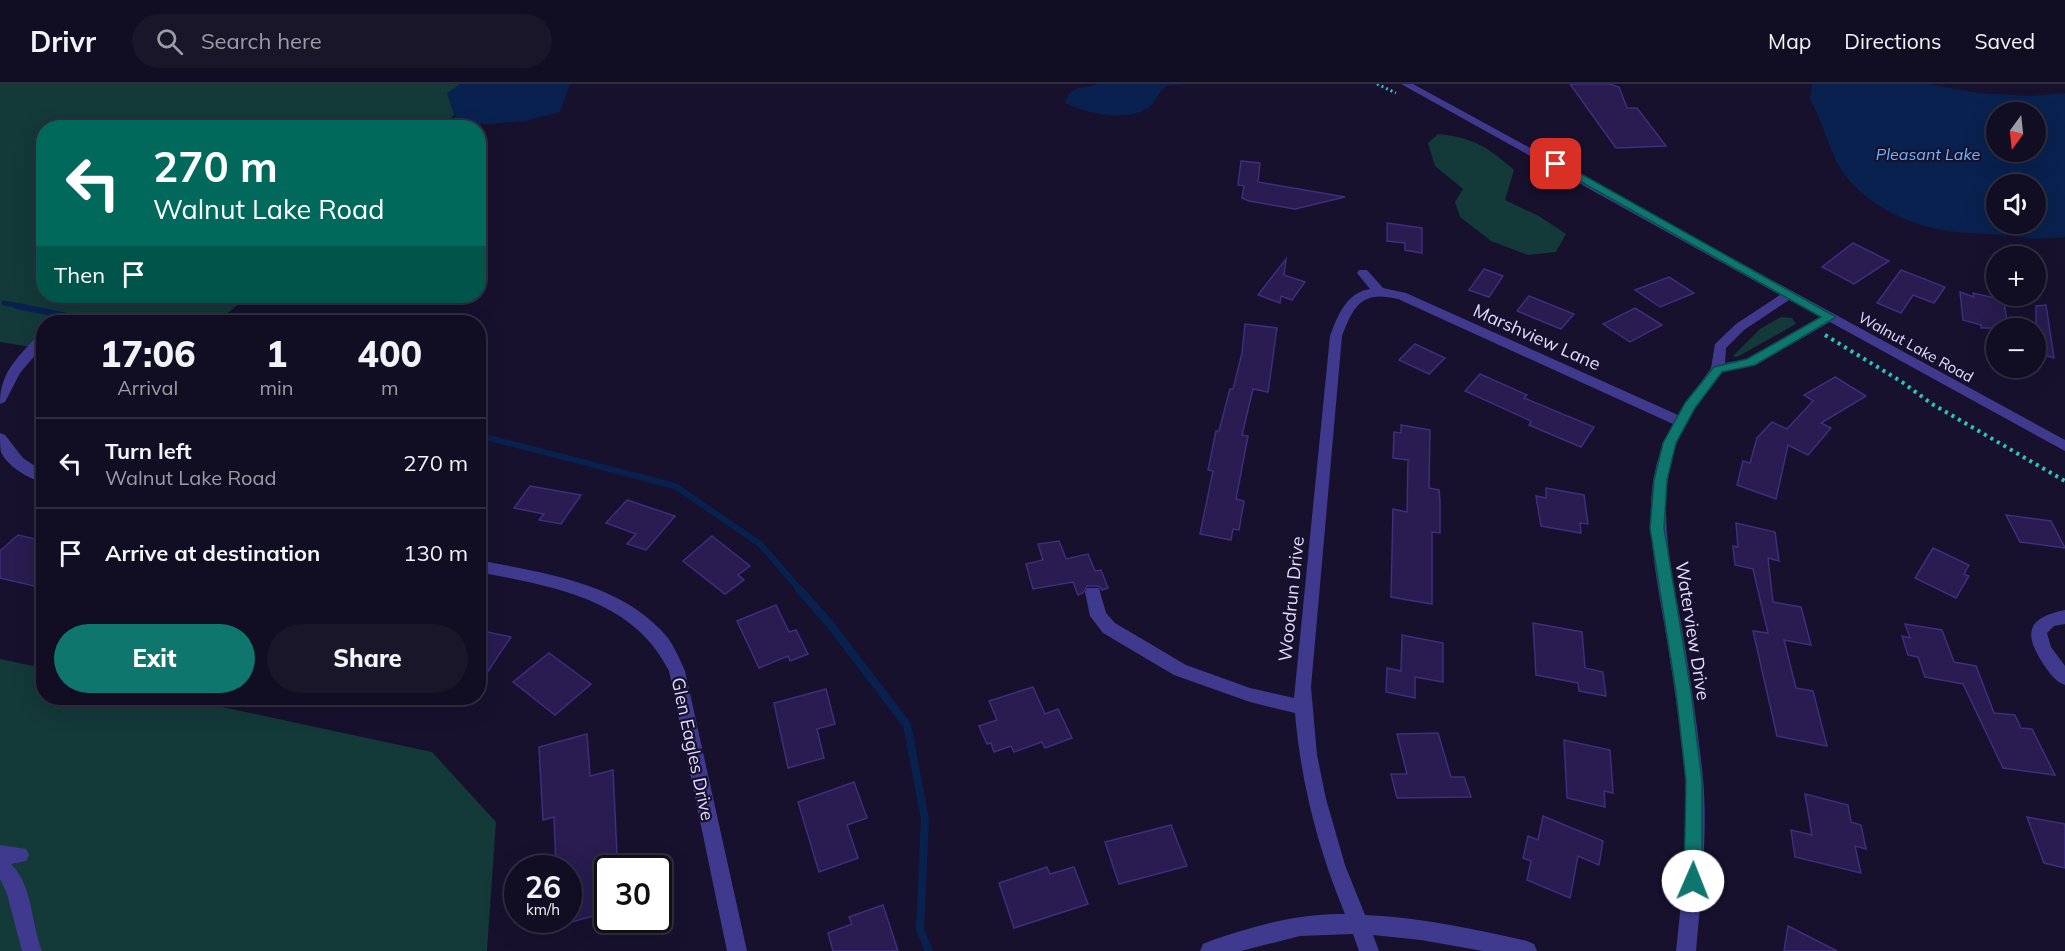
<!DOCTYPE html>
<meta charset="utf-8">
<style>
:root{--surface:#110d22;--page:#1a162a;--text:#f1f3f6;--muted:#9c9ca5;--line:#302d40;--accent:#0f766e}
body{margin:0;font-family:Mulish,sans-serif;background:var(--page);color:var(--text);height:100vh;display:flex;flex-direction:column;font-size:22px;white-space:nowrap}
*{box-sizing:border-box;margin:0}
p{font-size:20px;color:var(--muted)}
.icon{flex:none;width:33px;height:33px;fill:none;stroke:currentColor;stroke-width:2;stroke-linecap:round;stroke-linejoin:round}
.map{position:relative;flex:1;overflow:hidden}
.side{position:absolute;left:36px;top:231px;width:450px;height:390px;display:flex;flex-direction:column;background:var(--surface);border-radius:24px;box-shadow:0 6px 24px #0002,0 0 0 2px var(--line)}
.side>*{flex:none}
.guide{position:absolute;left:36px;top:36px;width:450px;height:183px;border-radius:24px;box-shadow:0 6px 24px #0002,0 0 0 2px var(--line);background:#00695c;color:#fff;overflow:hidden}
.needle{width:39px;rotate:195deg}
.fabs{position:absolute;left:1986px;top:18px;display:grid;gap:12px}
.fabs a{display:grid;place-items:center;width:60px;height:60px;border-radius:50%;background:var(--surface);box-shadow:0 6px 24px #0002,0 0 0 2px var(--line);font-size:30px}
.speed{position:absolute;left:504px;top:771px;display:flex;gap:12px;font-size:30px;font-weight:700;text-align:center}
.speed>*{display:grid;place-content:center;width:78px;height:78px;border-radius:50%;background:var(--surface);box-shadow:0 6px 24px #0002,0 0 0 2px var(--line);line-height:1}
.speed small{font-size:15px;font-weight:400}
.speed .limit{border:3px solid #111;border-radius:9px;background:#fff;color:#111}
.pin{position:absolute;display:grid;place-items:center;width:51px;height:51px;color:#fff;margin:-26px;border-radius:12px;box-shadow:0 3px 9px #0006}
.me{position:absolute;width:66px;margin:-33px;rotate:1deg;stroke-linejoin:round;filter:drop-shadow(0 0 4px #0008)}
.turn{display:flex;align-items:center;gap:21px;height:126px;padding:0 18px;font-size:27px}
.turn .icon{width:78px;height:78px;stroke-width:2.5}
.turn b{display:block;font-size:42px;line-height:51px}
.then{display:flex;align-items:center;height:57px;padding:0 18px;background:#0003;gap:12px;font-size:22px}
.eta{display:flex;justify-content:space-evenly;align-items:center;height:102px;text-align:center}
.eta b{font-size:36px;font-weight:800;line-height:42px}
.cta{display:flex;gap:12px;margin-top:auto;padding:12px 18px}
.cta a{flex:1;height:69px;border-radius:36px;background:var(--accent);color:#fff;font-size:24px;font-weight:800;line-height:69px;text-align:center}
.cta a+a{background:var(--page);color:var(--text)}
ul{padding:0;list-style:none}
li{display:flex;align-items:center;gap:18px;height:90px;padding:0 18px;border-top:2px solid var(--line)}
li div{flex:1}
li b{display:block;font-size:22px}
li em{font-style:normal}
header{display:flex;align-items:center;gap:36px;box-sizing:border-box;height:84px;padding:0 30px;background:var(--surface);border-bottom:2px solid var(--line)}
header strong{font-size:28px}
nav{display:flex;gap:33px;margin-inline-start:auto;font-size:21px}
.search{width:420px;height:54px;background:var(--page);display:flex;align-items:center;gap:15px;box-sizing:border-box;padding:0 21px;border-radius:33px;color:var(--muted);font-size:22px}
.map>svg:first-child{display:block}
.green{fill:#133938}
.water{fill:#09214f;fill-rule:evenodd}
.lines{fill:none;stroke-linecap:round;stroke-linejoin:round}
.stream-far2{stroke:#09214f;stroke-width:5}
.stream-far1{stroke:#09214f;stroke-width:6}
.stream{stroke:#09214f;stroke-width:8}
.building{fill:#281c50;stroke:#3f2d7d;stroke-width:1.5}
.path-far1{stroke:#2cc6c0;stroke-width:3;stroke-dasharray:2 3;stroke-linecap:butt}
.path{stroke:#2cc6c0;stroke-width:4;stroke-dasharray:3 4.5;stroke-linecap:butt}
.minor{fill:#403a8f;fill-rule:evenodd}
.route{fill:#0f766e;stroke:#0a4d48;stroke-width:1.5}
.labels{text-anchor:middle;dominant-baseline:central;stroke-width:4.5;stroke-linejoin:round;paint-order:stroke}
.far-street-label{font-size:15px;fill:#e3deff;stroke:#17112e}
.far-water-label{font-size:16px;font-style:italic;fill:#6cb7ff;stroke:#17112e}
.street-label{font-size:18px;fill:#e3deff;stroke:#17112e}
</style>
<header>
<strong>Drivr</strong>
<div class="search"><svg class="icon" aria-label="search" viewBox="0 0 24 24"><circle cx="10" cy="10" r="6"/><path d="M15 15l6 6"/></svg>Search here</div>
<nav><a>Map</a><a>Directions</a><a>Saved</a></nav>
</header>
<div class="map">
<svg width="2065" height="867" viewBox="0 0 2065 867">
<rect width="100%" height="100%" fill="#17112e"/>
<g class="green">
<polygon points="0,0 490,0 440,43 44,44 44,212 248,212 217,238 44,238 43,265 0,258"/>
<path d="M1438,50c36,4 50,13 76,36l-9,30 34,16 27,18 -10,18 -28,3 -37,-14 -31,-24 -5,-15 8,-13 -28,-23 -7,-23z"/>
<polygon points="1781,233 1792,234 1796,240 1737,273 1733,272 1760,245"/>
<polygon points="0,575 43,584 44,614 180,614 432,668 496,738 487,867 0,867"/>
</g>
<g class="water">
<polygon points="460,0 570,0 560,28 525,37 464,42 455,41 455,33 447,9"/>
<path d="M1098,0h87l-19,2c-8,6 -10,16 -18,22 -24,14 -60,6 -83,-5 6,-19 18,-14 33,-19z"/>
<path d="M1812,0h115l52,9 51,3 35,-3v144l-28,2 -31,-4 1,3 -4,-3c-20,-2 -41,-1 -60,-5 -39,-6 -88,-31 -106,-68 -9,-17 -18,-49 -27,-62zM1996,28h40v40h-40zM1996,100h40v40h-40z"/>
</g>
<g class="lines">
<polyline class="stream-far2" points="4,219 25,223"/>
<g class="stream-far1">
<polyline points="17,222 98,238"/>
<polyline points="478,351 675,402 760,460 801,507"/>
</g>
<polyline class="stream" points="799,505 829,539 907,641 925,735 920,846 929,867"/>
</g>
<g class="building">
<polygon points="1570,0 1609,0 1619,3 1627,24 1637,24 1666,62 1616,64"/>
<polygon points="1241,77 1260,79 1258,98 1345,113 1295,125 1249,117 1242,114 1244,102 1238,101"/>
<polygon points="1387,139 1422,144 1422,169 1405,166 1405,159 1387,157"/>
<polygon points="1853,159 1889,177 1854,200 1822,183"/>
<polygon points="1286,175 1284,191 1305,198 1292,216 1281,212 1280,219 1258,211"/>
<polygon points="1484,185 1503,192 1489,213 1469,206"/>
<polygon points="1901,186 1945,203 1934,219 1913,211 1901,229 1877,219"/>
<polygon points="1669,193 1694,209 1660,223 1635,206"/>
<polygon points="1960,208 1974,213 1973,209 2004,216 2008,244 1981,244 1981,241 1963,236"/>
<polygon points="1529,212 1574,230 1561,245 1517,227"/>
<polygon points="2046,221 2054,274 2036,269 2036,222"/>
<polygon points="1635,224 1662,241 1630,258 1603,240"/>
<polygon points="1245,240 1277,244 1268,308 1253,305 1242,351 1248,352 1236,415 1244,417 1239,446 1233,445 1231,456 1200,450 1213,387 1208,386 1216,347 1219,347 1230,305 1233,305 1242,269"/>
<polygon points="1415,260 1445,274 1429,290 1399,276"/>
<polygon points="1480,290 1527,311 1524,314 1594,343 1581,363 1529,341 1531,337 1465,307"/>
<polygon points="1835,293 1866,312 1821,339 1831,344 1808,371 1788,361 1776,415 1737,401 1743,377 1750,379 1757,354 1772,338 1787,345 1813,317 1804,311"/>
<polygon points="1401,341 1430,346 1429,404 1439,406 1440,417 1440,449 1432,448 1432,520 1391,513 1393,425 1407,428 1408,376 1393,374 1394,348 1401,349"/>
<polygon points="530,402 581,411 561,440 539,436 544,430 514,424"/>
<polygon points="1546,404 1584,411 1588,440 1580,439 1581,449 1541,442 1536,412 1546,414"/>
<polygon points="627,416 675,432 646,466 627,460 636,450 606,439"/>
<polygon points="2006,431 2051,437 2065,464 2020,458"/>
<polygon points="1736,439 1775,448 1779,477 1768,474 1773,518 1801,523 1811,561 1784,556 1796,604 1813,607 1827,662 1777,652 1753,547 1768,549 1753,485 1735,481 1733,462 1738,463"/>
<polygon points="18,451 44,457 44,493 34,502 0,494 0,467"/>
<polygon points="712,452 750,482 738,491 744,496 725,510 683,477"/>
<polygon points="1059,457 1066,475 1088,470 1095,487 1101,486 1108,504 1102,506 1099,502 1087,502 1083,509 1078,511 1073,498 1033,505 1026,480 1043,476 1038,460"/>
<polygon points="1933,464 1969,481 1964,490 1969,492 1956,514 1915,494"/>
<polygon points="776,521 789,548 796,546 808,570 790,577 788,572 759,584 737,537"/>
<polygon points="1533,539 1582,548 1585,584 1603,588 1606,612 1579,607 1578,599 1536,591"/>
<polygon points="1905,540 1942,546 1954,578 1976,582 1994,629 2015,631 2021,644 2032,645 2055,691 2003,684 1963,600 1925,593 1918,573 1908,571 1902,552 1910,554"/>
<polygon points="478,546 511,553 478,602"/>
<polygon points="1402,551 1443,559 1443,598 1415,593 1415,614 1386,608 1387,584 1401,587"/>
<polygon points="549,569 591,600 555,631 513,598"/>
<polygon points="1033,603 1045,630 1058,625 1072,654 1045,664 1042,658 1014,668 1011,662 994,668 991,659 987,660 979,642 997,636 989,617"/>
<polygon points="826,605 835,640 817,645 824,674 788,684 774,619"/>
<polygon points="1438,649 1451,693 1464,693 1471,713 1397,714 1391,690 1407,690 1397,650"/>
<polygon points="587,650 590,692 613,686 617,771 613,773 613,784 608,784 608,828 568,839 568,784 556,784 554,733 543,736 539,663"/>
<polygon points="1564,656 1610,666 1613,709 1604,707 1605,723 1567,714"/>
<polygon points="854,698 867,734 847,741 858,774 819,788 798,718"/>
<polygon points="1805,710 1848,721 1851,738 1861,741 1866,765 1855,762 1861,789 1795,773 1791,746 1812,751"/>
<polygon points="1543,732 1603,757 1599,781 1578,772 1570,814 1527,796 1531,777 1523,774 1528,752 1538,756"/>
<polygon points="2027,733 2065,740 2065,784 2044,779"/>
<polygon points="1171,741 1187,782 1119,800 1105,758"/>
<polygon points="1047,783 1050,790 1074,783 1088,820 1014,844 999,799"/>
<polygon points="883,821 898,867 833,867 828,849 852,840 849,833"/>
<polygon points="1788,842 1837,867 1784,867"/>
</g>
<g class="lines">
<polyline class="path-far1" points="1377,0 1396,9"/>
<polyline class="path" points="1825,251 1902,298 1932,320 2065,397"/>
<g class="minor">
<path d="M1401,0h12l652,356v11l-235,-129 -74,43 -34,7c-16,22 -38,46 -46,73 -21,63 -4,126 7,189 8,48 15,96 20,144 5,57 -2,116 -7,173h-20c6,-56 13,-117 9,-173 -4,-44 -10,-88 -17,-131 -11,-74 -35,-154 5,-223l-275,-125c-36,-9 -44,6 -56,37l-31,351 6,68 9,44 19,66 20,50c55,2 109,14 162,26l7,3 3,7h-54l-62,-11 -48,-5 6,16h-20l-6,-17 -53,2 -59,15h-41l3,-7 7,-3c44,-15 88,-28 135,-27 -27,-65 -44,-131 -50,-201l-45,-11 -76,-27 -71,-42 -13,-17 -5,-24 2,-4h12l7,25 9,10 71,42 64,23 44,10 36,-362c8,-21 16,-43 40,-47l-13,-16 2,-3h8l16,18 23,5 272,122 33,-47 4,-24 21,-20 44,-29zM1789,216l31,17 -73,42 -22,4 1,-15 18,-18z"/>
<path d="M36,253h8v8l-24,28 -15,29 -5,2c0,-32 17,-45 36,-67z"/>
<path d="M0,349l5,2 18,23 21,14v11c-15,-4 -37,-17 -43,-31 -1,-5 -1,-13 -1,-19z"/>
<path d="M478,476c66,13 145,23 190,78 7,10 12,22 17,33l62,280h-20l-58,-280c-36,-73 -119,-85 -191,-99z"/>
<path d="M2065,526v14l-11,2 -7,7 4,14 14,19v19c-10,-3 -17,-14 -23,-23 -20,-31 -12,-45 23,-52z"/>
<path d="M0,761l26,4 3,6 -3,6 -15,3c22,21 20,60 31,87h-20l-15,-57 -7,-15z"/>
</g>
</g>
<polygon class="route" points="1553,78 1560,78 1836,233 1755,281 1722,288 1695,324 1676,359 1667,396 1664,444 1691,608 1702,697 1702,797 1699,803 1693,805 1687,803 1684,797 1686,697 1676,608 1650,444 1654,396 1663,359 1685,319 1714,283 1747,275 1821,233 1553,82"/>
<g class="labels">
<g class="far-street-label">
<text transform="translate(1916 263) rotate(29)">Walnut Lake Road</text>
</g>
<g class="far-water-label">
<text x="1928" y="70">Pleasant Lake</text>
</g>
<g class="street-label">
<text transform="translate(1537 253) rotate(24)">Marshview Lane</text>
<text transform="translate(1291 515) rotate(-84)">Woodrun Drive</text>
<text transform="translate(1693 547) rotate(81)">Waterview Drive</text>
<text transform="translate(693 665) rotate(78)">Glen Eagles Drive</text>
</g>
</g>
</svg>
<div class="fabs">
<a><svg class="needle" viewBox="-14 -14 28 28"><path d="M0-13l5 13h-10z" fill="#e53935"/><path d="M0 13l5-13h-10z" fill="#9c9ca5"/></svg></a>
<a><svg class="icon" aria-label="sound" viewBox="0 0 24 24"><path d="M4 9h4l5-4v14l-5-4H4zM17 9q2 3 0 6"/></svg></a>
<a>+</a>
<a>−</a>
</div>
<div class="speed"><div>26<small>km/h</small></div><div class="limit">30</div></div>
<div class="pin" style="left:1556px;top:80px;background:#d93025"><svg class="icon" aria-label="arrive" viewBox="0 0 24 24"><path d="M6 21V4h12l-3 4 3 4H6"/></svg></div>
<svg class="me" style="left:1693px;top:797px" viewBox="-20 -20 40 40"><circle r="19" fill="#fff"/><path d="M0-13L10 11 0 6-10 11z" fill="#0f766e"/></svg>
<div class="guide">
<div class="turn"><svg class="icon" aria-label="left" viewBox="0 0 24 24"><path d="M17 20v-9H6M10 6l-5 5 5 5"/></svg><div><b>270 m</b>Walnut Lake Road</div></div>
<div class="then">Then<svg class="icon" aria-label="arrive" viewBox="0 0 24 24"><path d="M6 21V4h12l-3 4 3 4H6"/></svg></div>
</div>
<section class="side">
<div class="eta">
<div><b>17:06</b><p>Arrival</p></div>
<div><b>1</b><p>min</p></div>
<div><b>400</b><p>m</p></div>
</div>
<ul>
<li><svg class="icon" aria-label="left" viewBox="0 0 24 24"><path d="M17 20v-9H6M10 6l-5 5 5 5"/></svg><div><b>Turn left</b><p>Walnut Lake Road</p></div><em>270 m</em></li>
<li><svg class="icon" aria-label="arrive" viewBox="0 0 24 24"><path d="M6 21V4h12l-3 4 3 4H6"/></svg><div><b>Arrive at destination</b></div><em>130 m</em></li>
</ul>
<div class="cta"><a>Exit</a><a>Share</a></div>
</section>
</div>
